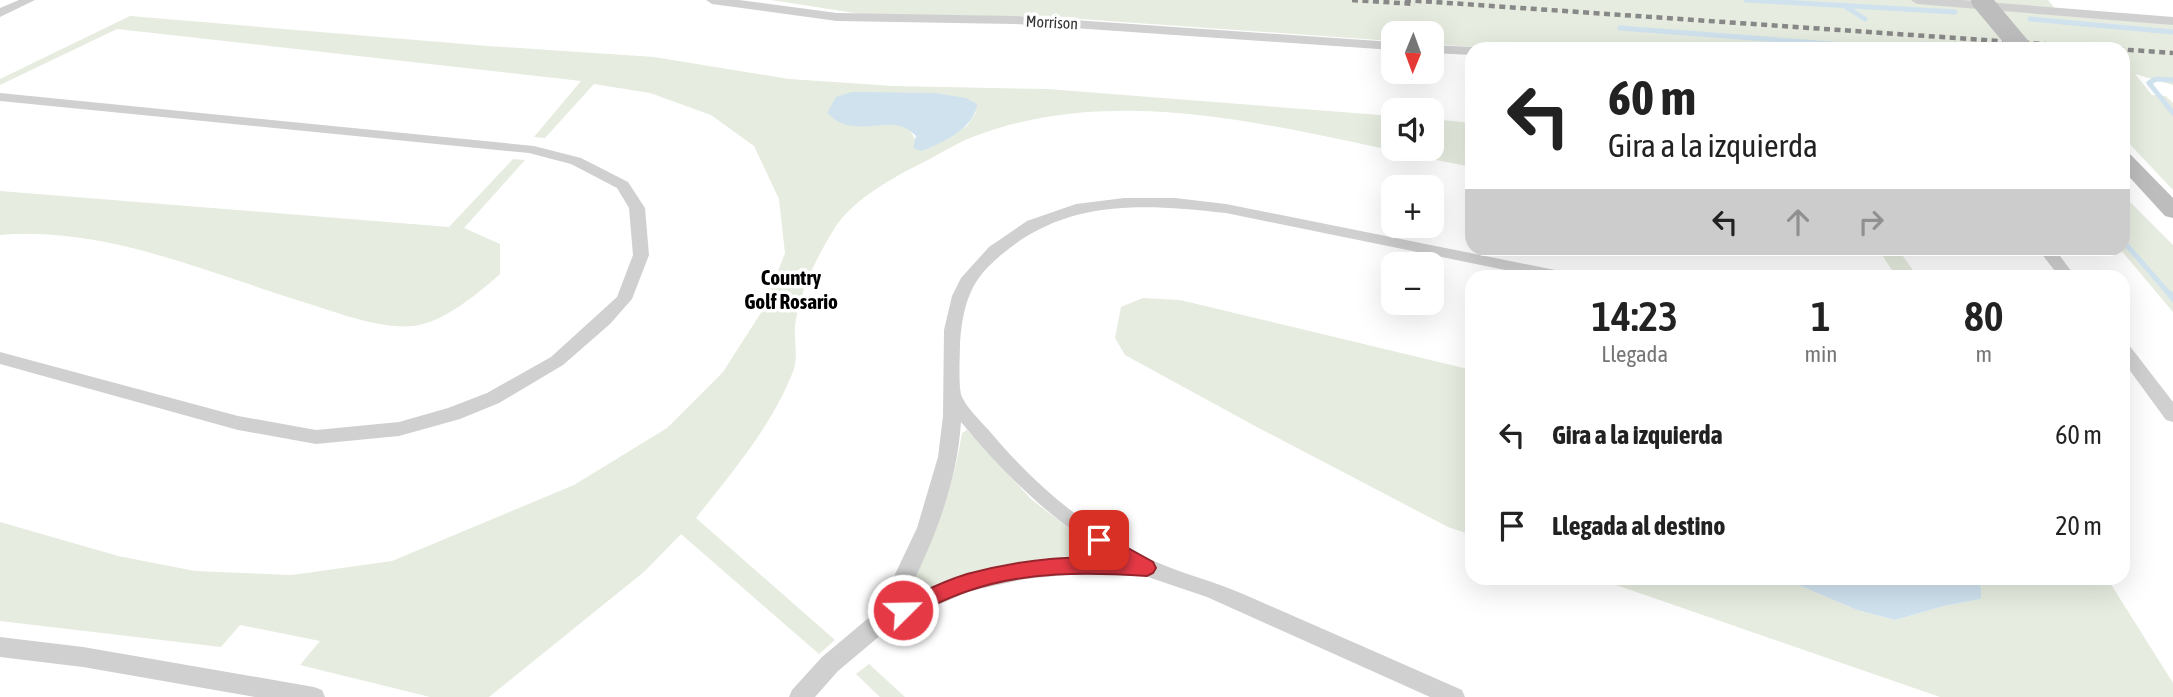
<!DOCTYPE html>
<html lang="es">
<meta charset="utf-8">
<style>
:root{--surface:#fff;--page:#f6f6f6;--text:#222;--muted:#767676}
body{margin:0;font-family:"Asap Condensed",sans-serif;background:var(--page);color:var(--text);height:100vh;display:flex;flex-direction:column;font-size:26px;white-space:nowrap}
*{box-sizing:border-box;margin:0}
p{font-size:23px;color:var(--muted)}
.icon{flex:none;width:38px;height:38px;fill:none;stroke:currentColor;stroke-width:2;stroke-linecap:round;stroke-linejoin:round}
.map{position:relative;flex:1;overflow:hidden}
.sheet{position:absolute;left:1465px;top:270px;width:665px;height:315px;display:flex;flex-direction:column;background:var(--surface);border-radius:21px;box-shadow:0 7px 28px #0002}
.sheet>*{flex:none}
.hud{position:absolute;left:1465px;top:42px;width:665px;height:214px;border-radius:21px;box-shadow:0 7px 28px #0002;background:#fff;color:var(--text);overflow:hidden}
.needle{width:46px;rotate:181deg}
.tools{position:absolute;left:1381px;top:21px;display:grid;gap:14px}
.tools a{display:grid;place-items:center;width:63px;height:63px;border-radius:14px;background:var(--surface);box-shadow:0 7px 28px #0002;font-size:35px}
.pin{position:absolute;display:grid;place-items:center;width:60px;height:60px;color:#fff;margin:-30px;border-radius:14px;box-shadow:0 4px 10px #0006}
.me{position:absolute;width:77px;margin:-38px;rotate:67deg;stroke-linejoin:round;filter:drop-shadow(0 0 5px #0008)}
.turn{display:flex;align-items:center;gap:24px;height:147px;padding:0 28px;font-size:32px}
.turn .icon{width:91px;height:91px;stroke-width:2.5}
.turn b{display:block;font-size:49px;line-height:60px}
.lanes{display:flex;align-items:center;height:66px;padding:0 28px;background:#0003;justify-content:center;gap:35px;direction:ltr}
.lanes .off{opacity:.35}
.eta{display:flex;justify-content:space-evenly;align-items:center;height:119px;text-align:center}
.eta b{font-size:42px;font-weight:600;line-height:49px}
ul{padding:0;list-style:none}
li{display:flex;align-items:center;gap:21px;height:91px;padding:0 28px}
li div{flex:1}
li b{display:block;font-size:26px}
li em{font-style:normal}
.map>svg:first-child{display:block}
.green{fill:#e6ecdf;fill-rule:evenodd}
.water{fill:#cfe2ee}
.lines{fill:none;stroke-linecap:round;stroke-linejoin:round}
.stream-far1{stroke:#cfe2ee;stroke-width:5}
.stream{stroke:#cfe2ee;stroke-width:7}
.street{fill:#d0d0d0;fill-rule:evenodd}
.secondary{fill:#bdbdbd;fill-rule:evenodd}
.rail{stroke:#888;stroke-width:4.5;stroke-dasharray:6 4.5;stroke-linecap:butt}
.secondary-bridge{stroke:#bdbdbd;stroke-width:20}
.route{fill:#e63946;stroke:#96252e;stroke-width:2}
.labels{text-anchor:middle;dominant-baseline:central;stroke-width:7;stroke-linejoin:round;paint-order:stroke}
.far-street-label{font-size:16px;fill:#333;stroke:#fff}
.neighbourhood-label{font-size:21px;font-weight:bold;fill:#000;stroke:#fff}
</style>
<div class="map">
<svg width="2173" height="697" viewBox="0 0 2173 697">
<rect width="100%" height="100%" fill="#fff"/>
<g class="green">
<polygon points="771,0 2048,0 2057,11 2173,21 2173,85 2135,74 2152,95 2166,96 2173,103 2173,190 2123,137 2123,49 1500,49 1432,44 1432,33 1393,33 1393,41 1051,17 861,14"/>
<path d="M130,16l358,30 166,11 135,22 104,7 154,3 346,27v33h39v-30l40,4v44c-158,-29 -336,-90 -494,-32 -18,6 -35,17 -52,26 -31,15 -73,38 -92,68 -17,28 -36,65 -39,98 -1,13 3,29 -1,42 -21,56 -62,103 -98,149l139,122 -16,14 -138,-120 -36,37 -156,126h-59l-130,-32 20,-24 -80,-16 -19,22 -221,-26v-99l118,34 77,15 97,4 100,-14 182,-76 93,-57 56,-56 41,-64 21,-55 -6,-54 -25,-53 -43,-31 -61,-22 -56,-9 -49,54 -11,-1 47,-56 -464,-52 -117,56v-6zM872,93l38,1 66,18 -9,14 -45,25 -14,-24 -18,-4z"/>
<path d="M513,159l12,1 -61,68 36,16v30c-20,18 -54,46 -81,51 -34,7 -86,-14 -119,-24 -96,-30 -198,-75 -300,-66v-44l449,36z"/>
<polygon points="2123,195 2173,245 2173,312 2120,249 2123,248"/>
<polygon points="1878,249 1898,249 1917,276 1896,276"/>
<polygon points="1143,298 1180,300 1472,370 1472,535 1448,527 1255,426 1125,355 1115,338 1121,307"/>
<path d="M967,430l64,69 62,48 -7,9c-58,0 -112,15 -165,35l-7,-12c23,-49 39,-91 48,-146z"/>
<polygon points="1596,578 1782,578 1857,610 1895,620 1944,606 1981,599 1981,588 1977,578 2107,578 2173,683 2173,697 1940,697"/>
<polygon points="869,664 905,697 880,697 856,674"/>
</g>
<g class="water">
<path d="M852,92l83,1 31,5 11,6c-3,25 -34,38 -55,47l-9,-3 3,-12c-21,-23 -49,-2 -75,-13 -5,-2 -10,-7 -14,-10l9,-16z"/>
<polygon points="1782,578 1977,578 1981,588 1981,599 1944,606 1895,620 1857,610"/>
</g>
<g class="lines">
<g class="stream-far1">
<polyline points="1746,0 1955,12"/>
<polyline points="1843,5 1865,19"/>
<polyline points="2030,19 2173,32"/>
<polyline points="1620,28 1872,47 1927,44 1947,49"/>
<polyline points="2173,80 2156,79 2149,83 2173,113"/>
<polyline points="2123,241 2172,297"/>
</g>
<polyline class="stream" points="2171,295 2173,298"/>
<g class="street">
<polygon points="19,0 35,0 0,17 0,8"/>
<polygon points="706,0 739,0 837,13 1015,16 1393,42 1393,50 1015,24 837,21 712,4"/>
<polygon points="1911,0 1962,0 2173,17 2173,25 1917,4"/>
<polygon points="1432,45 1472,47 1477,49 1472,49 1472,55 1432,53"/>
<polygon points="0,93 534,146 581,158 628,182 645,208 649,255 632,299 610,324 563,365 499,403 460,419 399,436 316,444 238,430 0,364 0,352 238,416 316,430 399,422 448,408 487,393 551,357 617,297 633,255 629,208 617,188 571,164 529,153 0,101"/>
<path d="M1124,198h51l51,6 339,68 2,4h-32l-309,-63c-90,-10 -169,-15 -238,54 -21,21 -26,48 -28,77 0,12 -2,44 2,53 6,13 21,26 30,37 43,51 100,100 162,127 28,13 60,20 89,33 73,32 146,64 219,96l3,7h-35l-223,-100 -62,-21 -58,-3 -62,6 -55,12 -76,33 -56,47 -23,26h-26l3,-7 30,-33 56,-47 39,-82 21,-71 5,-41 1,-86 8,-34 9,-18 28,-31 38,-26 49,-17zM961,422c44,54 91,98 150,135 -74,-5 -138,14 -206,42 28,-56 52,-114 56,-177z"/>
<polygon points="2037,248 2054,248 2075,276 2059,276"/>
<polygon points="2123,343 2129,345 2173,402 2173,422 2166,420 2123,361"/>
<polygon points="0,637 83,647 314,687 322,690 325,697 255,697 83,667 0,657"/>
</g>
<polygon class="secondary" points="2123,152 2130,154 2173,198 2173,218 2165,216 2123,170"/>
<g class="rail">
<polyline points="1352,0 1415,4"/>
<polyline points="1405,0 2173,53"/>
</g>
<polyline class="secondary-bridge" points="1981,0 2022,49"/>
</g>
<path class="route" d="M1099,532l54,30 3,6 -3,5 -6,3c-59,-4 -122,-5 -179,15 -22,7 -43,19 -65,27l-7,-2 -3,-6 3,-6c23,-10 47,-23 71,-30 48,-13 98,-19 147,-16l-21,-13 -3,-5 3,-6z"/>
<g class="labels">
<g class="far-street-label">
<text transform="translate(1052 22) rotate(3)">Morrison</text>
</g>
<g class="neighbourhood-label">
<text x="791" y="277">Country<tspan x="791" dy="24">Golf Rosario</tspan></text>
</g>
</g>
</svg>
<div class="tools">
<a><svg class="needle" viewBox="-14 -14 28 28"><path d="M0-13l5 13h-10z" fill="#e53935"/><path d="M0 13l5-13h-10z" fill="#767676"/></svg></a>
<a><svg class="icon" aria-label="sound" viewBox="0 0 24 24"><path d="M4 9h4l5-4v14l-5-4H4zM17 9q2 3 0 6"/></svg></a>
<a>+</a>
<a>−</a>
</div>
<div class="pin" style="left:1099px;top:540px;background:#d93025"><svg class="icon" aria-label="arrive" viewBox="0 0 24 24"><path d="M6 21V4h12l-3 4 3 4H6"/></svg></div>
<svg class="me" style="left:903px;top:610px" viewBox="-20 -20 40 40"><circle r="17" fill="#e63946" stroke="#fff" stroke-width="3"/><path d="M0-11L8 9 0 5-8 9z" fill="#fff"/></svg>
<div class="hud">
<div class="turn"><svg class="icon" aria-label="left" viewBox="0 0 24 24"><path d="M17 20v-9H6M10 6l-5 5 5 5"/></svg><div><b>60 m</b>Gira a la izquierda</div></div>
<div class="lanes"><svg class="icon" aria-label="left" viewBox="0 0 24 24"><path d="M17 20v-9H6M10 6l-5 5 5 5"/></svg><svg class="icon off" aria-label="ahead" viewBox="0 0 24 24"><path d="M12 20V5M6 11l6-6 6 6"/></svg><svg class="icon off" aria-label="right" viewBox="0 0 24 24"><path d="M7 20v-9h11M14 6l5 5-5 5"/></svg></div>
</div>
<section class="sheet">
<div class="eta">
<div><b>14:23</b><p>Llegada</p></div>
<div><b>1</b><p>min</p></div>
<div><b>80</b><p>m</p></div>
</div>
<ul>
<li><svg class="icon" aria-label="left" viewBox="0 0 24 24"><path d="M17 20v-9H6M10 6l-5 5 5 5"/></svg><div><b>Gira a la izquierda</b></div><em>60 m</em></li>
<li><svg class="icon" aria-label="arrive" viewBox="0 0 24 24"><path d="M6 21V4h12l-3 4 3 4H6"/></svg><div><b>Llegada al destino</b></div><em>20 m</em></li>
</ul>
</section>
</div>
